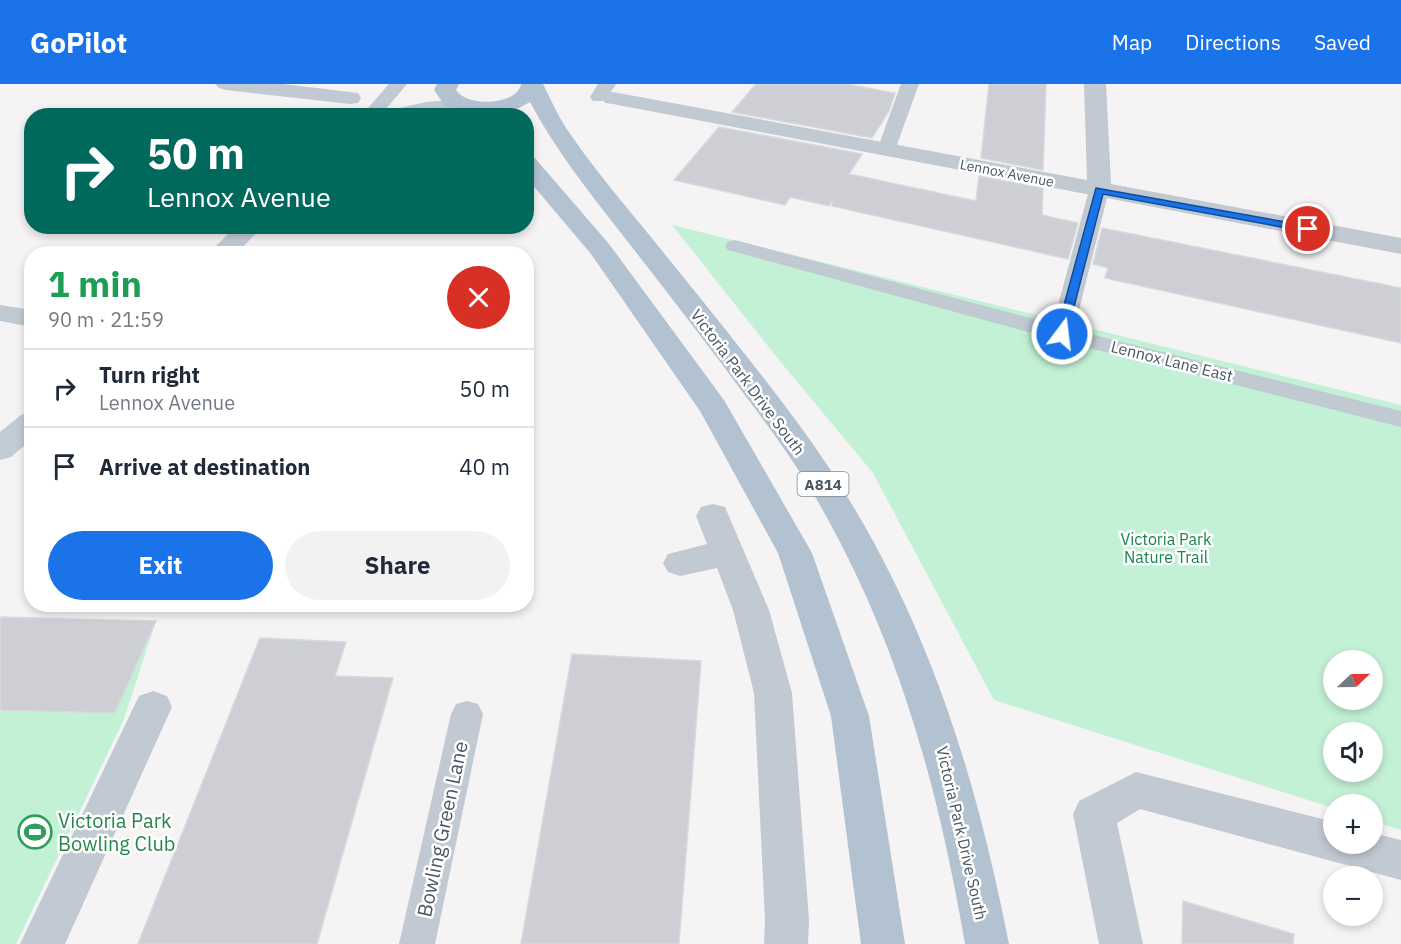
<!DOCTYPE html>
<meta charset="utf-8">
<style>
:root{--surface:#fff;--page:#f2f2f3;--text:#1f2937;--muted:#747a83;--line:#e0e1e3;--accent:#1a73e8}
body{margin:0;font-family:"IBM Plex Sans",sans-serif;background:var(--page);color:var(--text);height:100vh;display:flex;flex-direction:column;font-size:22px;white-space:nowrap}
*{box-sizing:border-box;margin:0}
p{font-size:20px;color:var(--muted)}
.icon{flex:none;width:33px;height:33px;fill:none;stroke:currentColor;stroke-width:2;stroke-linecap:round;stroke-linejoin:round}
.map{position:relative;flex:1;overflow:hidden}
.side{position:absolute;left:24px;top:162px;width:510px;height:366px;display:flex;flex-direction:column;background:var(--surface);border-radius:24px;box-shadow:0 3px 9px #0003}
.side>*{flex:none}
.top-card{position:absolute;left:24px;top:24px;width:510px;height:126px;border-radius:24px;box-shadow:0 3px 9px #0003;background:#00695c;color:#fff;overflow:hidden}
.needle{width:39px;rotate:68deg}
.tools{position:absolute;left:1323px;top:566px;display:grid;gap:12px}
.tools a{display:grid;place-items:center;width:60px;height:60px;border-radius:50%;background:var(--surface);box-shadow:0 3px 9px #0003;font-size:30px}
.pin{position:absolute;display:grid;place-items:center;width:51px;height:51px;color:#fff;margin:-26px;border:3px solid #fff;border-radius:50%;box-shadow:0 2px 6px #0007}
.me{position:absolute;width:66px;margin:-33px;rotate:15deg;stroke-linejoin:round;filter:drop-shadow(0 0 4px #0008)}
.turn{display:flex;align-items:center;gap:21px;height:126px;padding:0 24px;font-size:27px}
.turn .icon{width:78px;height:78px;stroke-width:2.5}
.turn b{display:block;font-size:42px;line-height:51px}
.round{display:grid;place-items:center;flex:none;width:63px;height:63px;border-radius:32px;background:var(--page)}
.head{display:flex;align-items:center;justify-content:space-between;height:102px;padding:0 24px}
h1{font-size:36px;font-weight:800;line-height:45px;color:#1e9e55}
.action{display:flex;gap:12px;margin-top:auto;padding:12px 24px}
.action a{flex:1;height:69px;border-radius:36px;background:var(--accent);color:#fff;font-size:24px;font-weight:800;line-height:69px;text-align:center}
.action a+a{background:var(--page);color:var(--text)}
ul{padding:0;list-style:none}
li{display:flex;align-items:center;gap:18px;height:78px;padding:0 24px;border-top:2px solid var(--line)}
li div{flex:1}
li b{display:block;font-size:22px}
li em{font-style:normal}
header{display:flex;align-items:center;gap:36px;box-sizing:border-box;height:84px;padding:0 30px;background:var(--accent);color:#fff}
header strong{font-size:28px}
nav{display:flex;gap:33px;margin-inline-start:auto;font-size:21px}
.map>svg:first-child{display:block}
.green{fill:#c3f1d5;fill-rule:evenodd}
.building{fill:#cdcfd5;stroke:#d7d9de;stroke-width:1.5}
.lines{fill:none;stroke-linecap:round;stroke-linejoin:round}
.lane{fill:#c1cad2;fill-rule:evenodd}
.street{fill:#c1cad2;fill-rule:evenodd}
.secondary{fill:#c1cbd6;fill-rule:evenodd}
.primary{fill:#b3c2d1;fill-rule:evenodd}
.route{fill:#1a73e8;stroke:#114b97;stroke-width:1.5}
.labels{text-anchor:middle;dominant-baseline:central;stroke-width:5;stroke-linejoin:round;paint-order:stroke}
.far-street-label{font-size:14px;fill:#4a5661;stroke:#fff}
.shield{fill:#fff;stroke:#808990;stroke-width:1.5}
.shield-label{font-size:15px;font-weight:bold;fill:#4a5661}
.street-label{font-size:16px;fill:#4a5661;stroke:#fff}
.park-label{font-size:16px;fill:#17864f;stroke:#fff}
.near-leisure-label{font-size:20px;fill:#27864d;stroke:#fff;text-anchor:start}
.near-street-label{font-size:20px;fill:#4a5661;stroke:#fff}
</style>
<header>
<strong>GoPilot</strong>
<nav><a>Map</a><a>Directions</a><a>Saved</a></nav>
</header>
<div class="map">
<svg width="1401" height="860" viewBox="0 0 1401 860">
<rect width="100%" height="100%" fill="#f5f3f3"/>
<g class="green">
<path d="M672,141l729,180v425l-28,-9 -1,-17h-38l-1,4 -339,-108 -121,-227 -94,-113zM1334,576h38v39h-38zM1334,648h38v39h-38z"/>
<polygon points="0,533 156,537 124,635 16,860 0,860"/>
</g>
<g class="building">
<polygon points="756,0 846,0 895,9 889,27 872,54 732,28"/>
<polygon points="989,0 1046,0 1043,86 981,74"/>
<polygon points="719,43 862,70 849,90 976,117 979,92 1043,104 1042,131 1078,139 1068,175 832,122 833,115 829,122 790,113 785,121 674,96"/>
<polygon points="1102,144 1401,204 1401,259 1105,194 1108,184 1093,180"/>
<polygon points="0,533 156,537 115,629 0,626"/>
<polygon points="260,554 346,558 335,592 393,594 317,860 138,860"/>
<polygon points="572,570 701,577 679,860 521,860"/>
<polygon points="1183,817 1294,850 1293,860 1182,860"/>
</g>
<g class="lines">
<g class="lane">
<polygon points="389,0 407,0 380,32 361,32"/>
<polygon points="598,0 616,0 605,17 593,17 590,13"/>
<polygon points="901,0 919,0 895,66 893,70 879,70 877,66"/>
<polygon points="1099,100 1106,102 1109,106 1074,246 1401,327 1401,343 1054,255 728,166 725,162 728,158 735,156 1053,240 1089,106 1092,102"/>
<polygon points="467,617 478,620 483,630 435,860 399,860 451,630 456,620"/>
</g>
<g class="street">
<polygon points="215,0 283,0 350,8 358,9 361,14 358,19 350,20 226,6 219,4"/>
<polygon points="1084,0 1106,0 1111,100 1401,154 1401,170 613,20 605,19 602,14 605,9 613,8 1087,96"/>
<polygon points="0,221 32,226 32,243 0,237"/>
<polygon points="713,420 725,423 769,526 792,609 809,836 808,860 764,860 765,836 754,609 733,526 717,484 680,492 668,488 663,479 668,470 707,460 696,432 701,423"/>
<polygon points="153,607 167,612 172,623 65,860 20,860 139,612"/>
<polygon points="1136,688 1334,738 1334,759 1372,759 1372,749 1401,756 1401,796 1140,725 1117,739 1143,860 1099,860 1073,730 1079,717"/>
</g>
<g class="secondary">
<polygon points="464,15 472,17 475,22 472,27 427,32 384,32 387,27 426,18"/>
<polygon points="236,142 263,142 236,170 208,170"/>
<polygon points="32,328 32,355 11,373 0,376 0,348 21,331"/>
</g>
<g class="primary">
<path d="M437,0h22l-3,6c12,18 62,15 65,-6h22c7,14 14,30 23,44 27,40 59,77 89,114 48,60 97,119 142,180 118,160 174,329 212,522h-44c-25,-146 -62,-286 -133,-417 -24,-46 -54,-88 -85,-129 -41,-56 -84,-111 -126,-165 -33,-42 -66,-84 -91,-131 -22,14 -62,20 -85,3 -4,-4 -7,-10 -11,-15z"/>
<polygon points="526,71 534,73 609,160 724,316 812,469 869,632 905,860 861,860 831,632 778,469 700,327 591,170 526,93"/>
</g>
</g>
<polygon class="route" points="1096,104 1308,142 1313,145 1308,148 1103,110 1067,250 1062,253 1056,250"/>
<defs>
<g id="stadium-ring" transform="scale(1.725)"><circle r="9.5" fill="#fff" stroke="#2e9e5b" stroke-width="1.5"/><path d="M0-5a6.5 5 0 1 0 0 10a6.5 5 0 1 0 0-10ZM-3.5-1.8h7v3.6h-7Z" fill="#2e9e5b"/></g>
</defs>
<g fill-rule="evenodd">
<use href="#stadium-ring" x="35" y="748"/>
</g>
<g class="labels">
<g class="far-street-label">
<text transform="translate(1007 89) rotate(11)">Lennox Avenue</text>
</g>
<rect class="shield" x="797.5" y="388" width="51" height="24" rx="4.5"/>
<g class="shield-label">
<text x="823" y="400">A814</text>
</g>
<g class="street-label">
<text transform="translate(1172 277) rotate(14)">Lennox Lane East</text>
<text transform="translate(748 298) rotate(53)">Victoria Park Drive South</text>
<text transform="translate(962 749) rotate(77)">Victoria Park Drive South</text>
</g>
<g class="park-label">
<text x="1166" y="455">Victoria Park<tspan x="1166" dy="18">Nature Trail</tspan></text>
</g>
<g class="near-leisure-label">
<text x="58" y="736">Victoria Park<tspan x="58" dy="23">Bowling Club</tspan></text>
</g>
<g class="near-street-label">
<text transform="translate(442 745) rotate(-78)">Bowling Green Lane</text>
</g>
</g>
</svg>
<div class="tools">
<a><svg class="needle" viewBox="-14 -14 28 28"><path d="M0-13l5 13h-10z" fill="#e53935"/><path d="M0 13l5-13h-10z" fill="#747a83"/></svg></a>
<a><svg class="icon" aria-label="sound" viewBox="0 0 24 24"><path d="M4 9h4l5-4v14l-5-4H4zM17 9q2 3 0 6"/></svg></a>
<a>+</a>
<a>−</a>
</div>
<div class="pin" style="left:1308px;top:145px;background:#d93025"><svg class="icon" aria-label="arrive" viewBox="0 0 24 24"><path d="M6 21V4h12l-3 4 3 4H6"/></svg></div>
<svg class="me" style="left:1062px;top:250px" viewBox="-20 -20 40 40"><circle r="17" fill="#1a73e8" stroke="#fff" stroke-width="3"/><path d="M0-11L8 9 0 5-8 9z" fill="#fff"/></svg>
<div class="top-card">
<div class="turn"><svg class="icon" aria-label="right" viewBox="0 0 24 24"><path d="M7 20v-9h11M14 6l5 5-5 5"/></svg><div><b>50 m</b>Lennox Avenue</div></div>
</div>
<section class="side">
<div class="head"><div><h1>1 min</h1><p>90 m · 21:59</p></div><a class="round" style="background:#d93025;color:#fff"><svg class="icon" aria-label="close" viewBox="0 0 24 24"><path d="M6 6l12 12M18 6L6 18"/></svg></a></div>
<ul>
<li><svg class="icon" aria-label="right" viewBox="0 0 24 24"><path d="M7 20v-9h11M14 6l5 5-5 5"/></svg><div><b>Turn right</b><p>Lennox Avenue</p></div><em>50 m</em></li>
<li><svg class="icon" aria-label="arrive" viewBox="0 0 24 24"><path d="M6 21V4h12l-3 4 3 4H6"/></svg><div><b>Arrive at destination</b></div><em>40 m</em></li>
</ul>
<div class="action"><a>Exit</a><a>Share</a></div>
</section>
</div>
